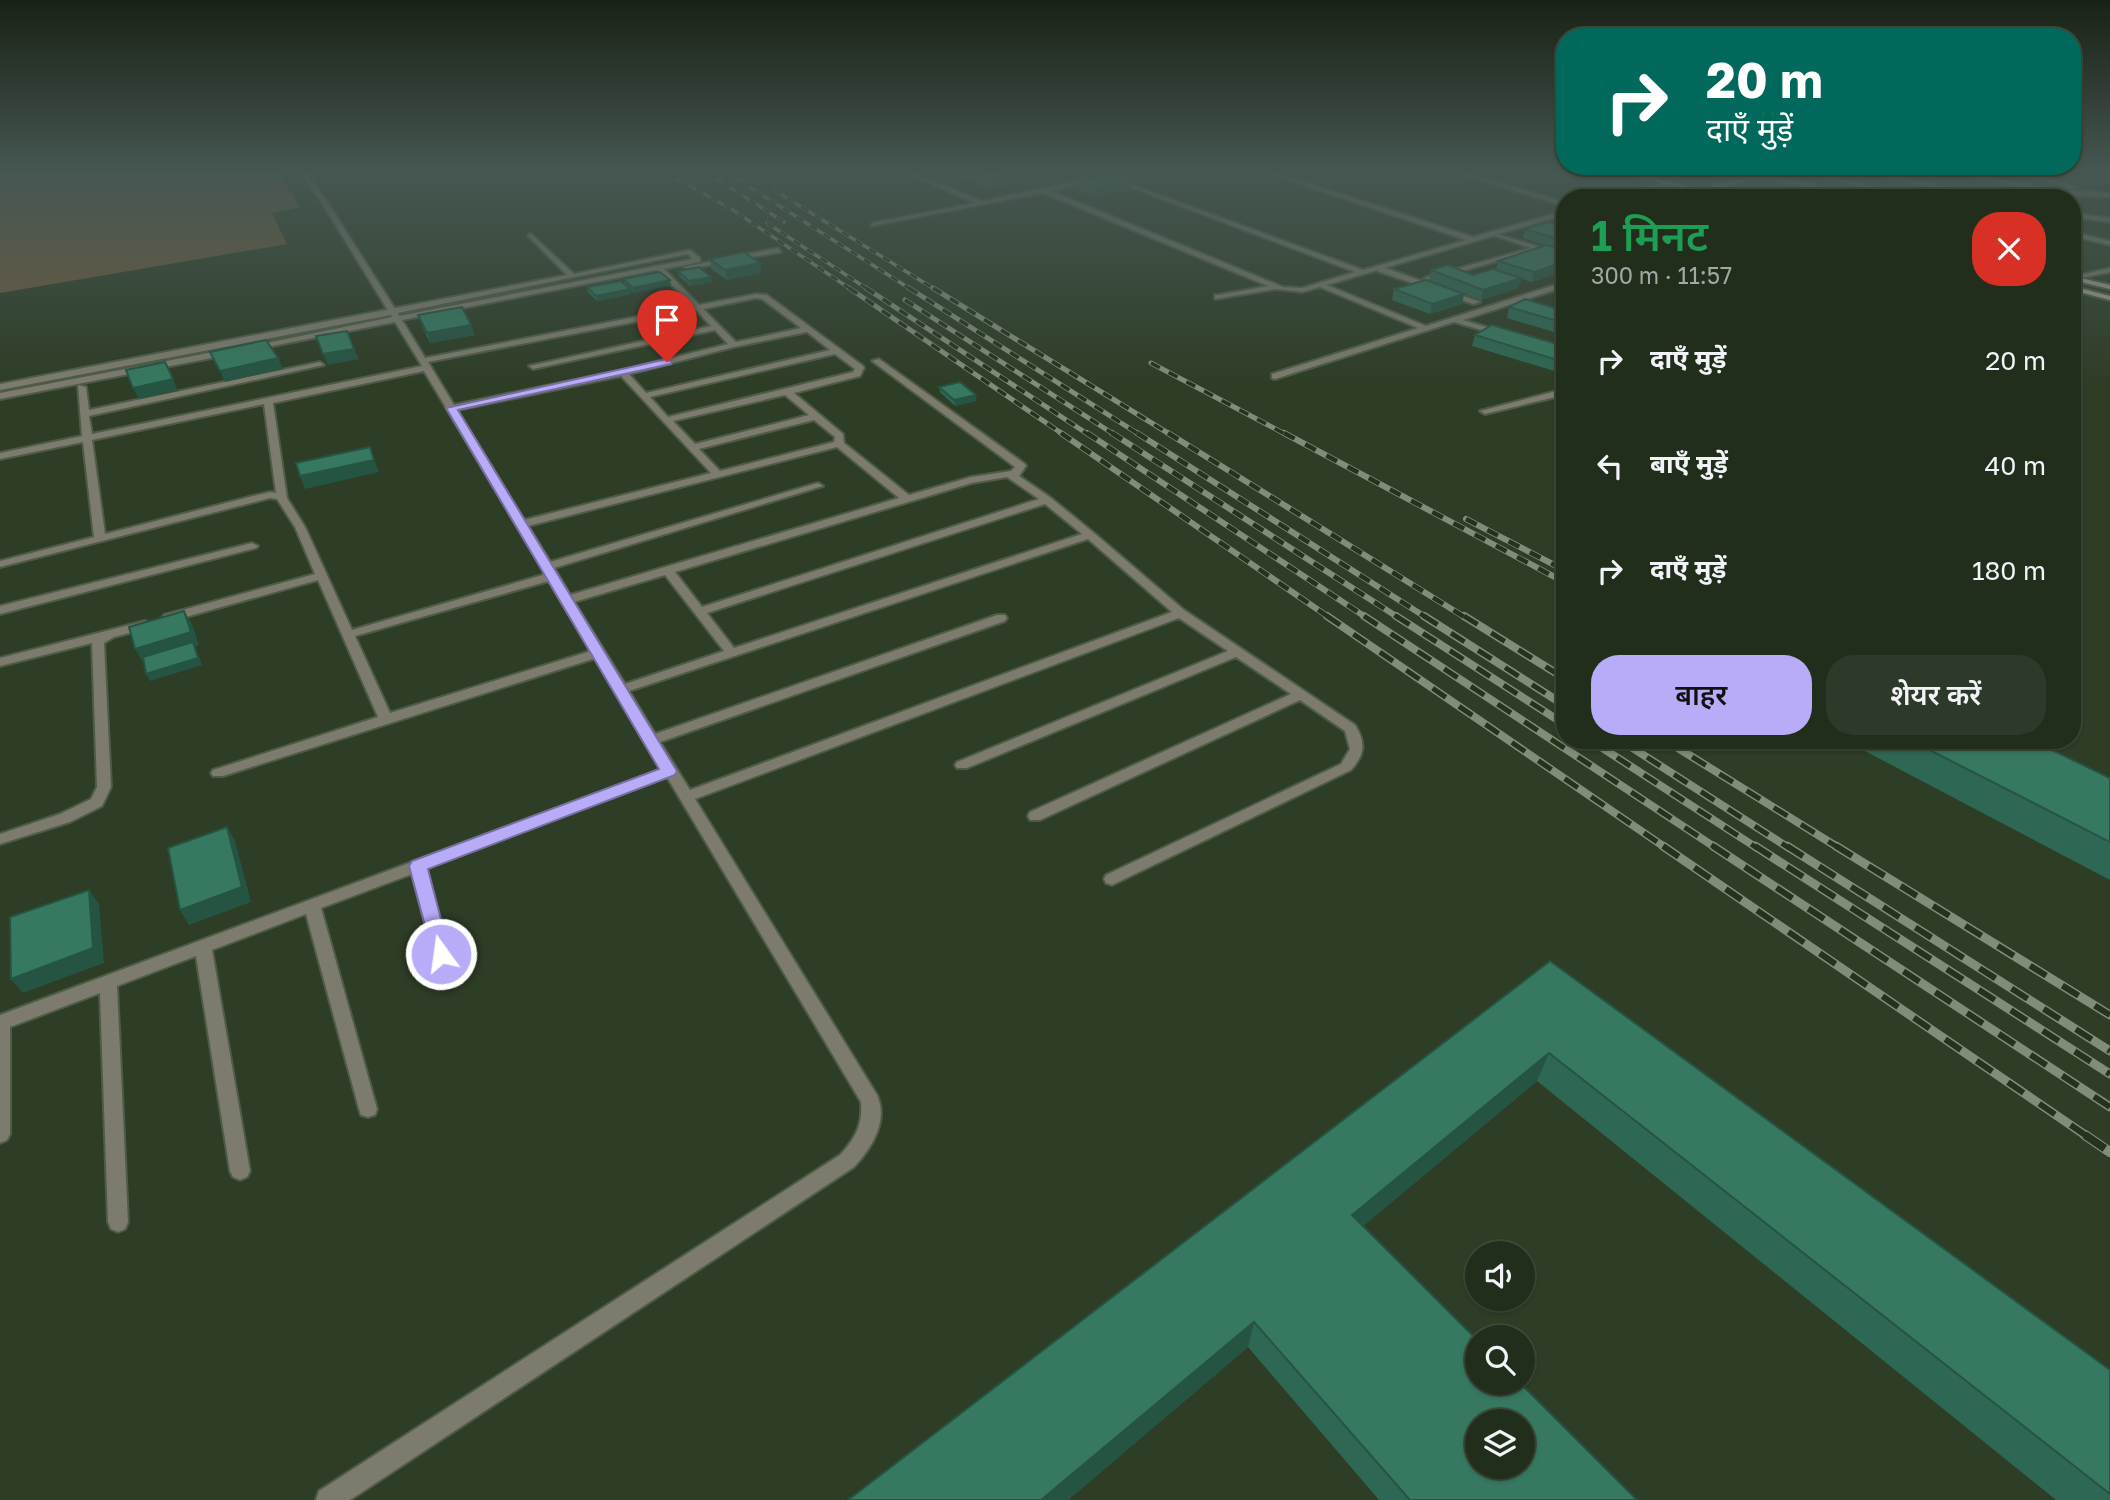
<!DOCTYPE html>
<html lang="hi">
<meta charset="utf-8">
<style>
:root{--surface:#222e1c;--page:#2e3a29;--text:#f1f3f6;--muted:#a2a8a3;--line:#3f4a3b;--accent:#b8abf7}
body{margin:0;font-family:"Golos Text","Noto Sans Devanagari",sans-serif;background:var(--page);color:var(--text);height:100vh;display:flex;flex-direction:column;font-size:26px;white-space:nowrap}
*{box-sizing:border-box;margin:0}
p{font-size:23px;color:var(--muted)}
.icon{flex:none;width:38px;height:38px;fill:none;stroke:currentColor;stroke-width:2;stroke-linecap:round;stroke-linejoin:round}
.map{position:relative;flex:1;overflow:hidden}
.drawer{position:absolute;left:1556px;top:189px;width:525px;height:560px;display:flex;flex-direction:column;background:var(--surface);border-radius:28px;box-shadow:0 2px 5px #0004,0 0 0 2px var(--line)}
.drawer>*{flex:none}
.top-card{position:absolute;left:1556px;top:28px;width:525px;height:147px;border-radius:28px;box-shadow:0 2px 5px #0004,0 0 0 2px var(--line);background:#00695c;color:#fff;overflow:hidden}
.controls{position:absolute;left:1465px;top:1241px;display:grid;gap:14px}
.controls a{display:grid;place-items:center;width:70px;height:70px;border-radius:50%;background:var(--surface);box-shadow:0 2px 5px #0004,0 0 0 2px var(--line);font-size:35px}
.pin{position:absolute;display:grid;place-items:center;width:60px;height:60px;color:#fff;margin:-72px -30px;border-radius:50% 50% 50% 0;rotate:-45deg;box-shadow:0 0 7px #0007}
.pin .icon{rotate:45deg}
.me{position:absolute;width:77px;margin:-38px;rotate:346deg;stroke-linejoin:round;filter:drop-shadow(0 0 5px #0008)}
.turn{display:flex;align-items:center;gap:24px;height:147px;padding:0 35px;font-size:32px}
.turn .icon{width:91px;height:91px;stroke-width:2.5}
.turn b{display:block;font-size:49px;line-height:60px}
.round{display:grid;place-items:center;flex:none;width:74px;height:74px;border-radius:28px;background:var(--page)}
.overview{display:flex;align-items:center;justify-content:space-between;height:119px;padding:0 35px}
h1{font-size:42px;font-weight:600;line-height:52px;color:#1e9e55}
.action{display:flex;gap:14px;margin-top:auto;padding:14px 35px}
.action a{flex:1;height:80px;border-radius:28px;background:var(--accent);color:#111;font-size:28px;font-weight:600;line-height:80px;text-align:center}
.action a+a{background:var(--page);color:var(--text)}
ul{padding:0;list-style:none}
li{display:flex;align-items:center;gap:21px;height:105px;padding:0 35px}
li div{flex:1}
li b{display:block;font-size:26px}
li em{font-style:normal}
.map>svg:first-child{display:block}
.green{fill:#705a3e}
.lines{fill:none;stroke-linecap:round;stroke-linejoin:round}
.lane-casing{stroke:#4e5b46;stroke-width:4}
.street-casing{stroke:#4e5b46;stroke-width:4}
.secondary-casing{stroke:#4e5b46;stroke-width:4}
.lane{fill:#7c7b6e;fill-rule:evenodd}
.street{fill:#7c7b6e;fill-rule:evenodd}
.secondary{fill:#a2a08b;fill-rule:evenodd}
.rail-far5-casing{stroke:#808d7a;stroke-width:3.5}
.rail-far4-casing{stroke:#808d7a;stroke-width:5}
.rail-far3-casing{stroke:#808d7a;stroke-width:6}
.rail-far2-casing{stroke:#808d7a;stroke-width:8}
.rail-far1-casing{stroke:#808d7a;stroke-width:9}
.rail-casing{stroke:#808d7a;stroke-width:10}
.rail-far5{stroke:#24331c;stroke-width:2.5;stroke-dasharray:8;stroke-linecap:butt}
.rail-far4{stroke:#24331c;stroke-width:3.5;stroke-dasharray:10;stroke-linecap:butt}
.rail-far3{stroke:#24331c;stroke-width:4.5;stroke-dasharray:12;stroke-linecap:butt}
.rail-far2{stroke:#24331c;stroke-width:5;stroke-dasharray:16;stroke-linecap:butt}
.rail-far1{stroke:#24331c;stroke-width:6;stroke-dasharray:19;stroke-linecap:butt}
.rail{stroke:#24331c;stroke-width:8;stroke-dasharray:24;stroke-linecap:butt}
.wall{fill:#2e6753}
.shaded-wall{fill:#265443}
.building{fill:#367860;stroke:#265443;stroke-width:2;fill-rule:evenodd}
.route{fill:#b8abf7;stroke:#786fa1;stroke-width:2}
</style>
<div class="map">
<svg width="2110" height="1500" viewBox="0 0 2110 1500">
<rect width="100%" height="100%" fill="#2e3d26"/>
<polygon class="green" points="0,174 280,174 300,207 272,213 287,244 0,293"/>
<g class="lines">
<g class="lane-casing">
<g id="lane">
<polygon points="301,174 307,174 328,203 397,312 396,314 389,312 322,203"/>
<polygon points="1493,233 1543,248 1431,280 1424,278 1531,248 1493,235"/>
<polygon points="1377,267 1383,267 1480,302 1473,304 1377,271"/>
</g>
</g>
<g class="street-casing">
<g id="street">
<polygon points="908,174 916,174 982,201 1111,174 1122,174 1051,191 1283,287 1302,288 1355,272 1114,181 1119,180 1363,270 1466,240 1271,174 1280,174 1473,237 1564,211 1564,215 1327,285 1426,326 1561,283 1564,283 1564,287 1463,320 1506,333 1506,337 1454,322 1275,379 1272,378 1272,374 1418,328 1320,287 1302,292 1276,289 1215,299 1215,295 1218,295 1268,286 1043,193 871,226 873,223 975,203"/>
<polygon points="1460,174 1470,174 1564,202 1564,206"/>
<polygon points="1671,174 1678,174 1673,177"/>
<polygon points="1757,174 1801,181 1829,191 1820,198 1812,198 1821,191 1800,185 1757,178 1719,188 1716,186"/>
<polygon points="1813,174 1823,174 1915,198 1903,198"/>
<polygon points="1874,174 1886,174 1991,198 1978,198"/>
<polygon points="1962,174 1974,174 2053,190 2110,193 2110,197 2053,194"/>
<polygon points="2024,174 2034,174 2077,187 2074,189"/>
<polygon points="1668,181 1670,184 1625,198 1614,198"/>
<polygon points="2072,213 2110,218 2110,222 2072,217"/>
<polygon points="2072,232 2110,241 2110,245 2072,236"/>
<path d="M530,233l44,41 116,-24 10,8v4l-36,7 35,36 57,-11 11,1 96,71 1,2 -4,8 -66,17 49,41 1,9 65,52 62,-18 40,-6 4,-4 -143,-106 7,-2 146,105 1,2 -7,10 32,22 43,35 90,77 171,115c11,18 10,29 -4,45l-239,115 -6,-2 -2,-4 2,-4 235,-111 9,-15 -5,-18 -45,-31 -260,120h-10l-2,-4 2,-4 261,-118 -55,-37 -269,111h-10l-2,-3 2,-3 271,-111 -49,-33 -484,181 182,296c12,26 -6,54 -23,72l-504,333h-34l3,-9 521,-336c15,-16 23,-30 21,-53l-194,-325 -241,91 23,86 -2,5 -6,1 -6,-1 -2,-5 -21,-80 -91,34 56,201 -2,6 -7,2 -7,-2 -2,-6 -53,-195 -94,36 38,221 -3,6 -7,3 -7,-3 -3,-6 -34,-215 -79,30 11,236 -3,7 -7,3 -7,-3 -3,-7 -8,-229 -90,34v107l-3,6 -7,3v-128l662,-246 -66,-111 -373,118h-10l-2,-3 2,-3 165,-53 -60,-137 -150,42 -6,-4 2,-3 151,-41 -20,-47 -18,-28 -7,-1 -15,4 -255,65v-6l94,-24 -11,-95 -83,17v-6l82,-17 -4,-51 8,2 3,23 231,-48 4,3 -235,51 3,18 330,-68 -27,-44 -143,28 -4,-3 144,-30 -1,-2 -391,75v-6l567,-109 -39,-39zM688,254l4,5 -293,57 -1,-3zM657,270l35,36 -267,52 -23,-38zM756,298l6,1 39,29 -65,14 -33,-33zM696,310l15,16 -182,40 4,3 182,-39 13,14 -105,26 -169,35 -26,-43zM807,332l23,18 -184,43 -17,-19 105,-27zM835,354l20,15 -2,3 -185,45 -18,-20zM424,371l122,203 -194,56 -47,-103 -18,-29 -14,-95zM621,376l90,97 -187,47 -67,-110zM785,395l24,20 -114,29 -22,-23zM264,404l12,89 -6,-1 -17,4 -148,38 -13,-94zM814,420l21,17 -1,5 -114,29 -21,-22zM837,447l62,51 -329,97 -16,-27 269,-82 -5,-3 -4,1 -264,78 -22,-36zM1007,477l32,22 -337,108 -27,-35 297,-89zM1045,504l37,30 -348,114 -27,-35zM1088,539l84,73 -482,178 -30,-48 345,-121 2,-3 -2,-3h-8l-342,119 -26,-43zM665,575l59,76 -99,33 -51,-82zM549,581l42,70 -201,62 -35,-77z"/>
<polygon points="778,248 781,252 688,269 684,267"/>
<polygon points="2110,268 2110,272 2072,280 2072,277"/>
<polygon points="229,349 233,352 232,354 0,399 0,393"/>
<polygon points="1564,389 1564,395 1485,414 1480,411"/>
<polygon points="252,543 258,546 256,548 0,614 0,606"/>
<polygon points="145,621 151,625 149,628 114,637 104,643 111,787 102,806 70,822 0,844 0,834 60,814 91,799 97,787 92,643 0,666 0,658"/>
</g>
</g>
<g class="secondary-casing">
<g id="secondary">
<polygon points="1629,174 1639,174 1729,198 1717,198"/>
<polygon points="1713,183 1765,197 1766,198 1755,198 1711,186"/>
<polygon points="2072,276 2110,285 2110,289 2072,280"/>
<polygon points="2072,286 2110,296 2110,300 2072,290"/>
</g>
</g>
<use href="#lane" class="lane"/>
<use href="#street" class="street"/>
<use href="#secondary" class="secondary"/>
<g class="rail-far5-casing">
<g id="rail-far5">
<polyline points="668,174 733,210 852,290"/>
<polyline points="709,174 784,222"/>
<polyline points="729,174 912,290"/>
<polyline points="774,190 936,290"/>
<polyline points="767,223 869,290"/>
</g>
</g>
<g class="rail-far4-casing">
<g id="rail-far4">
<polyline points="849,288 1064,435"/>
<polyline points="866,288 1089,435"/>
<polyline points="909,288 1140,435"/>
<polyline points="933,288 1171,435"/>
<polyline points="905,300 1115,435"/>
<polyline points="1151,363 1287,435"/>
</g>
</g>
<g class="rail-far3-casing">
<g id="rail-far3">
<polyline points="1061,433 1330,618"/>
<polyline points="1087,433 1367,618"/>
<polyline points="1112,433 1399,618"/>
<polyline points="1137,433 1427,618"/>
<polyline points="1168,433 1466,618"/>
<polyline points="1284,433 1564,582"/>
<polyline points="1466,519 1564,570"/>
</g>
</g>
<g class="rail-far2-casing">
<g id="rail-far2">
<polyline points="1327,616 1666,848"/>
<polyline points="1364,616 1716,848"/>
<polyline points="1396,616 1564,724"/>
<polyline points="1424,616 1564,705"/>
<polyline points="1464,616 1564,678"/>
<polyline points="1590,740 1757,848"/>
<polyline points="1620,740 1789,848"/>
<polyline points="1665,740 1839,848"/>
</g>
</g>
<g class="rail-far1-casing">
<g id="rail-far1">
<polyline points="1663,846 2088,1137"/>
<polyline points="1713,846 2110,1107"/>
<polyline points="1755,846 2110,1074"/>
<polyline points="1787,846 2110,1051"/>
<polyline points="1836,846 2110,1015"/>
</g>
</g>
<g class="rail-casing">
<polyline id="rail" points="2085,1135 2110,1152"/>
</g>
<use href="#rail-far5" class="rail-far5"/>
<use href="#rail-far4" class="rail-far4"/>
<use href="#rail-far3" class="rail-far3"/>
<use href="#rail-far2" class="rail-far2"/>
<use href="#rail-far1" class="rail-far1"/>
<use href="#rail" class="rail"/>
</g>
<g class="wall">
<polygon points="954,174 1010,174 1013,175 1013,184 990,189"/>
<polygon points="1709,174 1750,174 1750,176 1735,180"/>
<polygon points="1132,180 1132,189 1094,197 1078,190 1078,182"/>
<polygon points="1564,227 1564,271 1532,282 1521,279 1518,288 1481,300 1429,280 1431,270 1473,275 1496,270 1498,261 1545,245 1523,238 1525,229"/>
<polygon points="710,259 760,263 761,273 727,280 711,269"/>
<polygon points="678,271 712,282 690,286 679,276"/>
<polygon points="623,279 671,285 634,293 630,289 631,294 597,301 588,292 587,287 624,284"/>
<polygon points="1394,289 1464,294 1462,304 1430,314 1392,300"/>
<polygon points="1509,307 1564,311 1564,335 1507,318"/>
<polygon points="418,315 475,335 430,343 422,326"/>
<polygon points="1475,335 1564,346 1564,374 1472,346"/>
<polygon points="939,387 976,395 976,401 955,406 940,392"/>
<polygon points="1844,740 2031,740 2110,778 2110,880"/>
<polygon points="1550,961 2110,1370 2110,1500 2056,1500 1537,1081 1363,1226 1637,1500 1379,1500 1248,1347 1068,1500 848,1500"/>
</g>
<g class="shaded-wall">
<polygon points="1737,174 1750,174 1750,176 1735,180"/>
<polygon points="1013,175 1013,184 990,189 990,180"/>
<polygon points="1132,180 1132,189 1094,197 1094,188"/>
<polygon points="1564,262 1564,271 1532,282 1534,272"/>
<polygon points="760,263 761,273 727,280 725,270"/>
<polygon points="711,277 712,282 690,286 689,281"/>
<polygon points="1521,278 1518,288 1481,300 1483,290"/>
<polygon points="670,280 671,285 634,293 633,288"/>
<polygon points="630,289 631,294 597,301 596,296"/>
<polygon points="1464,294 1462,304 1430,314 1432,304"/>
<polygon points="471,325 475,335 430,343 427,333"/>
<polygon points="354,349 359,359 328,365 323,354"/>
<polygon points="278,358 283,369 225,382 220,371"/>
<polygon points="173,379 178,391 139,399 133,388"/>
<polygon points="976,395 976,401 955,406 954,400"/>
<polygon points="374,460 379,472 305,489 300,476"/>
<polygon points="184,611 192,624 199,645 195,646 202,665 150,681 146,674 195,647 143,662 135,649"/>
<polygon points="227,827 235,841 251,902 189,925 180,910"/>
<polygon points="89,890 99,904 104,963 23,993 11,979"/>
<polygon points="1549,1053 1537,1081 1344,1242 1352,1215"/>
<polygon points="1254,1322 1248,1347 1068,1500 1041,1500"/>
</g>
<g class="building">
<polygon points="975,174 1010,174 1013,175 990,180"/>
<polygon points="1116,174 1132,180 1094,188 1078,182"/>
<polygon points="1832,190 1865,198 1833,198 1820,195"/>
<polygon points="1678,191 1704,198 1667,198 1661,196"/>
<polygon points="1548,222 1564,227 1564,241 1525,229"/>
<polygon points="1546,245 1564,250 1564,262 1534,272 1498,261"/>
<polygon points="744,252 760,263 725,270 710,259"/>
<polygon points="1448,265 1473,275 1493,269 1521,278 1483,290 1431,270"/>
<polygon points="699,267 711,277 689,281 678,271"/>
<polygon points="660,272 670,280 633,288 623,279"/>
<polygon points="1426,280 1464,294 1432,304 1394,289"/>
<polygon points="621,281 630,289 596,296 587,287"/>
<polygon points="1525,299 1564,311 1564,323 1509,307"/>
<polygon points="462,307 471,325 427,333 418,315"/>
<polygon points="1492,325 1564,346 1564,362 1475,335"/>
<polygon points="347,331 354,349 323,354 316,336"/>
<polygon points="266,340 278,358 220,371 210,352"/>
<polygon points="165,362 173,379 133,388 126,370"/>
<polygon points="960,382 976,395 954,400 939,387"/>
<polygon points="370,447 374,460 300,476 296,463"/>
<polygon points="184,611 191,632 135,649 129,627"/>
<polygon points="193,642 198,658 146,674 143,657"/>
<polygon points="1910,740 2031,740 2110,778 2110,842"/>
<polygon points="227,827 242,887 180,910 168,848"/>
<polygon points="89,890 93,948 11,979 10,917"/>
<path d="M1550,961l560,409v124l-561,-441 -197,162 125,125v42h42l118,118h-227l-156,-178 -213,178h-193zM1477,1421h45v45h-45z"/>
</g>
<linearGradient id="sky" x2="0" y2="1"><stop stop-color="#192215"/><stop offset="0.45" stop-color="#465752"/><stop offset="1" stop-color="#465752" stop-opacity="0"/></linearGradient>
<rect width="2110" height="384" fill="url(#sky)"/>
<polygon class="route" points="667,359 672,362 671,364 458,410 677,771 675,775 428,869 450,954 447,959 441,962 434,959 409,866 412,861 659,769 446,408"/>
</svg>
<div class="controls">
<a><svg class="icon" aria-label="sound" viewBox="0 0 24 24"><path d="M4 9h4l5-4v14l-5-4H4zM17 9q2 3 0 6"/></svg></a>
<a><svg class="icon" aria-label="search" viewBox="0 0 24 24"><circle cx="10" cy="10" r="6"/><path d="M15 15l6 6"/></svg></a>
<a><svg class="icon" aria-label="layers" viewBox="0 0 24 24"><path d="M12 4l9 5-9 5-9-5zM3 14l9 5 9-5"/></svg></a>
</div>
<div class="pin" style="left:667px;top:362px;background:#d93025"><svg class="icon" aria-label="arrive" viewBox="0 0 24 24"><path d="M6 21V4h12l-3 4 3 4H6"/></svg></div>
<svg class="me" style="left:441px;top:954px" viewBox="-20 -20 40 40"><circle r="17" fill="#b8abf7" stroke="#fff" stroke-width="3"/><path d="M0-11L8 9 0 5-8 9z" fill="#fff"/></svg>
<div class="top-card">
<div class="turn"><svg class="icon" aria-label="right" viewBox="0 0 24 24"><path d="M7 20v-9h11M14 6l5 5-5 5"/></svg><div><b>20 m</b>दाएँ मुड़ें</div></div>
</div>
<section class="drawer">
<div class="overview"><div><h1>1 मिनट</h1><p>300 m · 11:57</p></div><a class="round" style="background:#d93025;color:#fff"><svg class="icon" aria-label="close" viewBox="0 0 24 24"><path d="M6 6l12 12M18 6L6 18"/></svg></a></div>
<ul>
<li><svg class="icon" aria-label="right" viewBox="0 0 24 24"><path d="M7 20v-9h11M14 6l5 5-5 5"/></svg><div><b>दाएँ मुड़ें</b></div><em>20 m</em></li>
<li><svg class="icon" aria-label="left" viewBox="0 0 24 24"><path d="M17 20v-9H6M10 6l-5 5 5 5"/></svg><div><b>बाएँ मुड़ें</b></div><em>40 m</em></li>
<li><svg class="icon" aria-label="right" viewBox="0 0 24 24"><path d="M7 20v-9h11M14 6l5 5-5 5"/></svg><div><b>दाएँ मुड़ें</b></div><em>180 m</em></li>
</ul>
<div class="action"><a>बाहर</a><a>शेयर करें</a></div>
</section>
</div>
